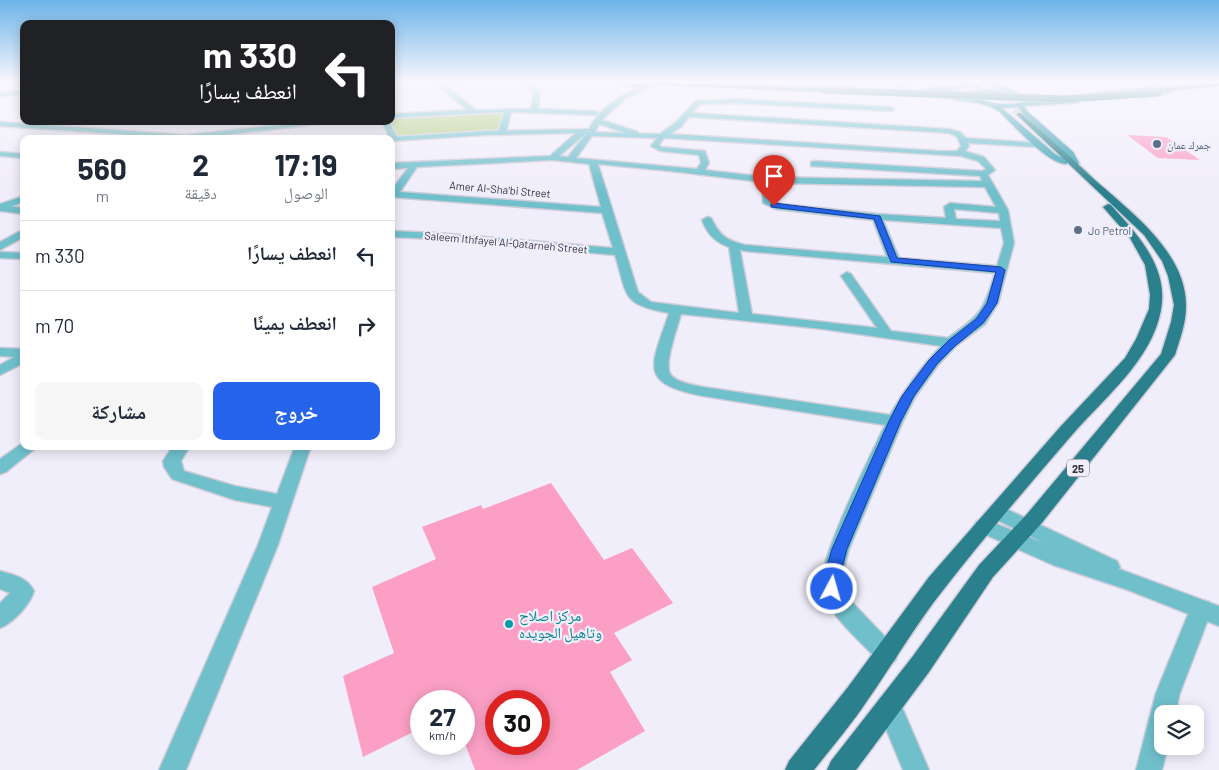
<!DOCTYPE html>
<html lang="ar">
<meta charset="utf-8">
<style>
:root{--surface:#fff;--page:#f6f6f7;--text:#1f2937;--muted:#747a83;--line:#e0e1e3;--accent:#2563eb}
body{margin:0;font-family:Barlow,"Noto Naskh Arabic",sans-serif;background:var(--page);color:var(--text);direction:rtl;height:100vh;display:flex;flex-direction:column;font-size:19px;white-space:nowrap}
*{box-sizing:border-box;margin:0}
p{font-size:16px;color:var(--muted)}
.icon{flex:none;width:28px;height:28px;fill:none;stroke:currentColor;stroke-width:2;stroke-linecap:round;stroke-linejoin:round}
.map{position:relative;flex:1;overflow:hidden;direction:ltr}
.details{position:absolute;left:20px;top:135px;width:375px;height:315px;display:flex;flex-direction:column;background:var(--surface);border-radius:10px;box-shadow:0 2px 12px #0003;direction:rtl}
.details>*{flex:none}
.guide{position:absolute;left:20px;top:20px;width:375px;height:105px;border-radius:10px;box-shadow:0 2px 12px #0003;direction:rtl;background:#202124;color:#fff;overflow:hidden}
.fabs{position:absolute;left:1154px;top:705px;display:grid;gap:10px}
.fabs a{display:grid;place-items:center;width:50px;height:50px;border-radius:10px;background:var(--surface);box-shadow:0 2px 12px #0003;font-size:25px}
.speed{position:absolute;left:410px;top:690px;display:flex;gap:10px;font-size:25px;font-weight:700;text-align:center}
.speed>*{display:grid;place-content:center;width:65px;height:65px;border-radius:50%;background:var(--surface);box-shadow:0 2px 12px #0003;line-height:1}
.speed small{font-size:12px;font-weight:400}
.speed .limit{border:8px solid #d22;background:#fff;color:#111}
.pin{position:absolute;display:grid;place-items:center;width:42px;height:42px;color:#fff;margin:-51px -21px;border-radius:50% 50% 50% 0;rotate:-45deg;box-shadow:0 0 5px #0007}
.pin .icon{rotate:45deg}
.me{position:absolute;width:55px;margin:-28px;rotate:6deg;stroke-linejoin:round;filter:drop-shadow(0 0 4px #0008)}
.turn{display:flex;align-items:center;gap:18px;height:105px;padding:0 15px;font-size:22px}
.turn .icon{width:65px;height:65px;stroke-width:2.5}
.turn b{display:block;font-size:35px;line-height:42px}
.eta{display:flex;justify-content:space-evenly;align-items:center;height:85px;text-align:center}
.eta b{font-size:30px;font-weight:700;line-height:35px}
.cta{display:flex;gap:10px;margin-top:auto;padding:10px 15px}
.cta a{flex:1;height:58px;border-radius:10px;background:var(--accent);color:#fff;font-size:20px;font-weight:700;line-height:58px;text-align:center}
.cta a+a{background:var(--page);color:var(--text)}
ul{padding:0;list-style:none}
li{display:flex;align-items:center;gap:15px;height:70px;padding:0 15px;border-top:1px solid var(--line)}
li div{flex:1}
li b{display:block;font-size:19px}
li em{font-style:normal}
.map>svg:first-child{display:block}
.green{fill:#b0cd7b}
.building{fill:#fb9fc5;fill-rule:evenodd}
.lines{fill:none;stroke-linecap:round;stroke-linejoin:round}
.trunk-tunnel{stroke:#ccc9d5;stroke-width:7;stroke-dasharray:7 3;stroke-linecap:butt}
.minor-casing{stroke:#cfccd9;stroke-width:3}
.tertiary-casing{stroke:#cfccd9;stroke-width:3}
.secondary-casing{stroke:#cfccd9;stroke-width:3}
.trunk-casing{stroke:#cfccd9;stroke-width:3}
.minor{fill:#70c0cc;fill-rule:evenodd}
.tertiary{fill:#70c0cc;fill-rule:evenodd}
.secondary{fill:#39a3b2;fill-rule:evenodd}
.trunk{fill:#2a808c;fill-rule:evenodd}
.trunk-bridge-casing{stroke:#cfccd9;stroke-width:8;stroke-linecap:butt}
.trunk-bridge{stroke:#2a808c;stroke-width:7}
.route{fill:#2563eb;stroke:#184099}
.service-dot{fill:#5c6f8a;stroke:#f1eefb;stroke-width:2}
.culture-dot{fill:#0f9aa8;stroke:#f1eefb;stroke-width:2}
.labels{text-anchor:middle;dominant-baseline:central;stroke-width:4.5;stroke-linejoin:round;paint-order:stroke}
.far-service-label{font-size:11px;fill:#4e5e75;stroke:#f1eefb;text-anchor:start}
.far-street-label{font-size:11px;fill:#36333f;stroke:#f1eefb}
.shield{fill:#f1eefb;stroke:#6e6b77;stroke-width:1}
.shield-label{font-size:11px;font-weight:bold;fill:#36333f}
.near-culture-label{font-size:15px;fill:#0d838f;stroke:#f1eefb;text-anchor:start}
</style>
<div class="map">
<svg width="1219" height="770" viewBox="0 0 1219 770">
<rect width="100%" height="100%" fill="#f1eefb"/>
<polygon class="green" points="502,112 500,130 396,136 391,121 391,117"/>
<g class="building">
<polygon points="1127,135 1166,137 1200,160 1158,158"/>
<path d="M551,483l53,77 28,-12 41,55 -59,30 18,27 -22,12 35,59 -68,39h-102l-11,-29v-40h-43v27l-58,29 -20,-81 51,-23 -22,-66 64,-28 -14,-32 59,-22 2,4zM496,701h43v43h-43z"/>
</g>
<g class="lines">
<polyline class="trunk-tunnel" points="984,83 1019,114"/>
<g class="minor-casing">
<g id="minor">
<path d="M432,82l11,2 26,-2 -22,5 29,23 55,-1 3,-18 -17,-9c9,0 18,1 23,9l-2,18 58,2 3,2 -3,2 -85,-3 -5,21 -4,2 -4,-2 6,-21 -113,6v-4l77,-4z"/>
<polygon points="896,82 903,82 909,90 904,91"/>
<polygon points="1154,82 1161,82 1166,89 1161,90"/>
<polygon points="24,90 24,94 0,96 0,92"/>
<path d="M734,99l157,8 3,2 -3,2 -157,-8 -34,1 -8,9 257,16 11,3 6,6 73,5 4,2 -4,2 -71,-4 1,3 -4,5 19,6 11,13 -7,5 20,35 6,33 -16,60 -13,21 -29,22 -18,19 -23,32 -12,24 -54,128 -7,27 1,13 3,7 49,51 3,7 -3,7 -8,4 -8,-4c-18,-19 -49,-45 -57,-70 -8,-25 50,-138 63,-166l-182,-29c-67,-13 -51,-31 -34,-83 -48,-9 -41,-16 -54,-58l-178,-16 -46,-2v-6l46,2 176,15 -11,-35 -211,-16v-6l17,-23 -17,1v-6l159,-7 28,-25h6v4l-25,21 9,1 19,-25 73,2 15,-11 21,-22zM689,117l260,16 8,4 4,9 -4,5h-18l-269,-17 11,-7zM592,136l65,2 -6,8 9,5 39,4 2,8 -4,6 -121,-11zM664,138l297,18 17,5 8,8 -4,2 -168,-10 -3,1v4l169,10 2,5 -216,-4 -61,-7 4,-7 -4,-12 -43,-4 -3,-2zM552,160l37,4 12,43 -201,-15 17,-25zM598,164l72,7 92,11 1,21 13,6 97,11 14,37 -142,-12c-20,-5 -25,-10 -34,-27l-4,-1 -5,3c5,14 13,22 27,27l10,66 -88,-11 -13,-10zM771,183l214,4 11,20 -46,-4 -6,4 2,11 -69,-4 -97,-10 -8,-3zM954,209l45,4 1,8 -44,-2zM883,220l118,8 3,15 -7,23 -98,-8zM740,250l5,1 250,22c-12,39 -14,41 -47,65l-57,-7 -40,-57 -4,-2 -6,4 36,52 -125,-14zM681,314l142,15 118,17c-20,21 -37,44 -51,69l-187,-28c-9,-2 -26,-4 -32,-12 -8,-10 7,-48 10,-61z"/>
<polygon points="317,121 343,121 191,139 0,126 0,122 186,135"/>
<polygon points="382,121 389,121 398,139 397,141 391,141"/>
<polygon points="0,152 24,154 24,158 0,156"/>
<polygon points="0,205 24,208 24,214 0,211"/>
<polygon points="24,229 24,237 0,250 0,242"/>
<polygon points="0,252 24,253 24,259 0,258"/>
<polygon points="0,348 24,349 24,363 0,375 0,365 14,357 0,356"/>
<polygon points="24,442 24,446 38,446 6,472 0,474 0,459"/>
<polygon points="173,446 190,446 181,461 184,471 235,486 277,494 295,446 311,446 278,545 186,770 159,770 258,545 272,507 235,500 172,479 164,467 163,461"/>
<path d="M0,571c14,4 27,6 34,20 -4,14 -21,32 -34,37v-25l10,-10 -10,-4z"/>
<polygon points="1201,600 1209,602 1212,609 1180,693 1175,714 1162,714 1162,746 1168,746 1162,770 1136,770 1156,693 1193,602"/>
<polygon points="889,695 898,698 929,770 903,770 877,707 880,698"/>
</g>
</g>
<g class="tertiary-casing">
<g id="tertiary">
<path d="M649,84l2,3 -26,12 -23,21 36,12v4h-3l-36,-12 -6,12 -13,-3 -93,2 -96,6v-2h-4l4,-2 96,-6 102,-2c11,-22 35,-37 60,-45z"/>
<polygon points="24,196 24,202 0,210 0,204"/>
<polygon points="998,505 1117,561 1120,567 1119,569 1219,606 1219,626 1128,590 1053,565 977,531 974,526 977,521 984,519 1044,543 991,517 989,512 991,507"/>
</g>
</g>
<g class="secondary-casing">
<g id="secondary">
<polygon points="971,82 982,87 979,89 971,86 951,91 924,92 921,90 924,88 951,87"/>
<path d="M985,82h8l26,11 13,9 47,-2v2l-2,1 -53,3 4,6 45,40 6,11 -1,2h-6l-5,-10 -44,-41 -5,-7 -16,1 53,46 12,6v4c-17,2 -55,-40 -68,-53l-10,-5 -11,-3 -42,-6 3,-2 28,3 -2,-3 6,-5h28zM983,93l28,2 14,6c-15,6 -40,3 -54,-6z"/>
<polygon points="802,86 842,86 845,88 842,90 804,89"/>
<polygon points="1152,87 1154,88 1154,90 1098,96 1095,94 1098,92"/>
<polygon points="1170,89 1172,90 1172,92 1142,98 1139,96"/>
</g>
</g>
<g class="trunk-casing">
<g id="trunk">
<polygon points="611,82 639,84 665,82 824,88 827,90 824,92 654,85 639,88"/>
<polygon points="979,82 987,82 987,83 984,85"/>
<polygon points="1219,82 1219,86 1148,93 1145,91 1148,89"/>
<path d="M1017,113h4c25,22 50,44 74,67 36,32 92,73 91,127 0,16 -6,32 -11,48l-134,169 -48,53 -64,95 -73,98h-29l4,-9 82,-105 66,-91 48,-51 134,-160 10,-32 3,-17 -6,-29 -6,-15 -18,-26 -127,-120z"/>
<path d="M1108,204l3,1c26,29 58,62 50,105 -9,50 -57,88 -89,125 -43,50 -87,101 -128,154 -28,35 -51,75 -77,112 -16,24 -35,46 -53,69h-29l4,-9 59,-74 81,-110 132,-151 64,-68 11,-19 13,-30 1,-14 -5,-30 -15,-27 -27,-31z"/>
</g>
</g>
<use href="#minor" class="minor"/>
<use href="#tertiary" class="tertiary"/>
<use href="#secondary" class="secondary"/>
<use href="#trunk" class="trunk"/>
<g class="trunk-bridge-casing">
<polyline id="trunk-bridge" points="824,90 1063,99 1158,93"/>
</g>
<use href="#trunk-bridge" class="trunk-bridge"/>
</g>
<linearGradient id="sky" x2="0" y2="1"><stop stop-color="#6db4e8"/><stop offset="0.43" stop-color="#f9f7fd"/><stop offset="1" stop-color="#f9f7fd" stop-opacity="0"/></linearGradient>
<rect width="1219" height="190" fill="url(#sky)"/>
<polygon class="route" points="774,203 880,216 897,258 1001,267 1005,270 997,303 989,315 983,323 955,346 937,364 914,396 901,421 847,549 840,576 840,589 838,594 832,596 827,594 824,589 824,576 832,549 889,421 902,396 929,360 948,341 976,319 981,312 987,303 996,272 891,262 874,219 771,207 771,204"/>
<g class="service-dot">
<circle cx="1157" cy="144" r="5"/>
<circle cx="1078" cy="230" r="5"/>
</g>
<circle class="culture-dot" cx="509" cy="624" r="5"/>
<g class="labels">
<g class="far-service-label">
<text x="1167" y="144">جمرك عمان</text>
<text x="1088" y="230">Jo Petrol</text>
</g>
<g class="far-street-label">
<text transform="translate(500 189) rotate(5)">Amer Al-Sha‘bi Street</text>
<text transform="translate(506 242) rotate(5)">Saleem Ithfayel Al-Qatarneh Street</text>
</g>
<rect class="shield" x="1067" y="459.5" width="22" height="17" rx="4"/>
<g class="shield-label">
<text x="1078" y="468">25</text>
</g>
<g class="near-culture-label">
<text x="519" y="615">مركز اصلاح<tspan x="519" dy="17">وتاهيل الجويده</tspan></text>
</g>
</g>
</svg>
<div class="fabs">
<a><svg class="icon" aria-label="layers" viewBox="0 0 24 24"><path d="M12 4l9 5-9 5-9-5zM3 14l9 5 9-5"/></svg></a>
</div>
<div class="speed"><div>27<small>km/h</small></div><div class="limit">30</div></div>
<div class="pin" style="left:774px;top:206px;background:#d93025"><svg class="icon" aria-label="arrive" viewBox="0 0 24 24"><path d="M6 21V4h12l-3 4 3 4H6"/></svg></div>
<svg class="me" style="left:832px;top:589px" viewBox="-20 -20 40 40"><circle r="17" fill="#2563eb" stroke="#fff" stroke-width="3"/><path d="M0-11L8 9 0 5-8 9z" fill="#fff"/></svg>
<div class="guide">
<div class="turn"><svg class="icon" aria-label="left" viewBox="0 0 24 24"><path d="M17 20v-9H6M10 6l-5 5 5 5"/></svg><div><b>330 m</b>انعطف يسارًا</div></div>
</div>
<section class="details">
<div class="eta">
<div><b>17:19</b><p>الوصول</p></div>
<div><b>2</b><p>دقيقة</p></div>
<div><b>560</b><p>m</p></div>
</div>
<ul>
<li><svg class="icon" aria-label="left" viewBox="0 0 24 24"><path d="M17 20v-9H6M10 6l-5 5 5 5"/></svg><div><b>انعطف يسارًا</b></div><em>330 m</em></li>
<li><svg class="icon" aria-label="right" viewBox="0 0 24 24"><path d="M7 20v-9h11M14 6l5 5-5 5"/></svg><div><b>انعطف يمينًا</b></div><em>70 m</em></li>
</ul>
<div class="cta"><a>خروج</a><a>مشاركة</a></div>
</section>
</div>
